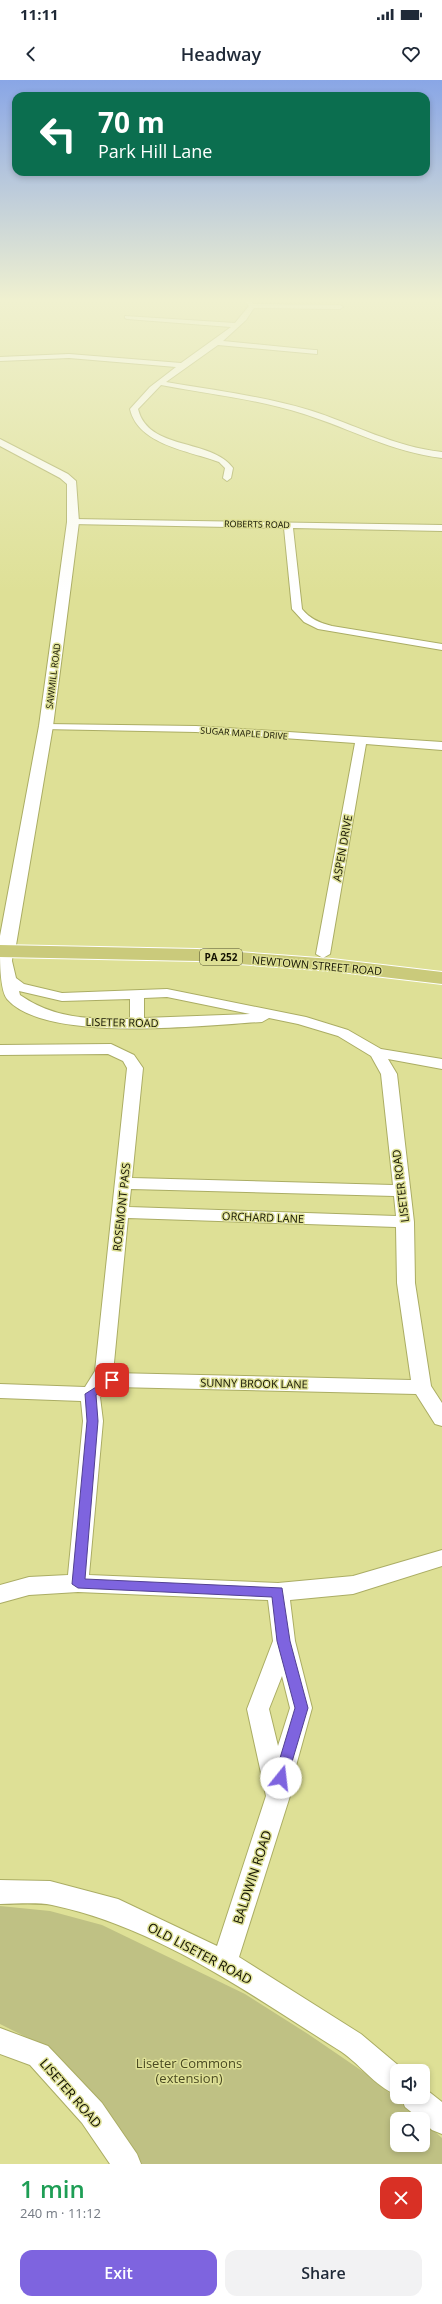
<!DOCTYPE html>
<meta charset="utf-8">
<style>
:root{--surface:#fff;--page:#f2f2f3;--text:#1f2937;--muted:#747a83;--accent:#7e64df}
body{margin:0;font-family:"Open Sans",sans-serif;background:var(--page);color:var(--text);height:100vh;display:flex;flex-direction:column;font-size:15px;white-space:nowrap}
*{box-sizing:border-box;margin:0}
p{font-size:13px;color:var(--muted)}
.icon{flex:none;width:22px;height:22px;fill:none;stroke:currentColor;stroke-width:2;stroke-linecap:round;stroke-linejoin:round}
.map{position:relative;height:2084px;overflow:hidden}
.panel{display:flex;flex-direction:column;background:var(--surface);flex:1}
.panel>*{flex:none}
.top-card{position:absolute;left:12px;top:12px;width:418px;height:84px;border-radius:12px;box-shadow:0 2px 6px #0003;background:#0b6e4f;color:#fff;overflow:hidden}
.buttons{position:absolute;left:390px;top:1984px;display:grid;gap:8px}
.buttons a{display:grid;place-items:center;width:40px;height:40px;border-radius:8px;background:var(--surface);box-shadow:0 2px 6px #0003;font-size:20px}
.pin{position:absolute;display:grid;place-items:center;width:34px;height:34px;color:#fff;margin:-17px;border-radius:8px;box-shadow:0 2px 6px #0006}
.me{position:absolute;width:44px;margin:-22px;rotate:16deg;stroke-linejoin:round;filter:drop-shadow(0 0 3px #0008)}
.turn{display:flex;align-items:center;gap:14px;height:84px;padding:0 20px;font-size:18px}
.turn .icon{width:52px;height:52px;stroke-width:2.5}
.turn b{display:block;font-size:28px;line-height:34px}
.round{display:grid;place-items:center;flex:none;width:42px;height:42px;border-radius:12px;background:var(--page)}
.summary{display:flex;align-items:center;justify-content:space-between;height:68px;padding:0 20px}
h1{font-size:24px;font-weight:600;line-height:30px;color:#1e9e55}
.primary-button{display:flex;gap:8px;margin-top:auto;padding:8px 20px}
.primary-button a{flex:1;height:46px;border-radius:12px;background:var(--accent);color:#fff;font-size:16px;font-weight:600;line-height:46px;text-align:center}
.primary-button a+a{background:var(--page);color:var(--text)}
.status{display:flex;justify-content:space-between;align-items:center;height:28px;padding:0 20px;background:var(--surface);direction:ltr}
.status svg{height:11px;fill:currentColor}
header{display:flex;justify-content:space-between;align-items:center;height:52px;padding:0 20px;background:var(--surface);font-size:18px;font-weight:600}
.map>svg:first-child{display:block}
.green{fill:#bfc184}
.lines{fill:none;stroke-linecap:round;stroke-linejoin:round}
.minor-casing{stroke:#abad64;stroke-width:2}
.tertiary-casing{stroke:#abad64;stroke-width:2}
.primary-casing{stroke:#fff;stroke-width:2}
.minor{fill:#fff;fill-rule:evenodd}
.tertiary{fill:#fff;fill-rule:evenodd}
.primary{fill:#caca7b;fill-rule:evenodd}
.route{fill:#7e64df;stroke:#524191}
.labels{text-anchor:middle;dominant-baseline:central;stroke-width:3;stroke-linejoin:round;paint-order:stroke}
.far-street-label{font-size:9px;fill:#121100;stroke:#dee096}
.shield{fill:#dee096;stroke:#4f4f2d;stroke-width:1}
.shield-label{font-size:10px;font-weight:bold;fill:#121100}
.street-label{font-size:11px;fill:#121100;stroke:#dee096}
.near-street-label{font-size:13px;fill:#121100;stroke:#dee096}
.near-park-label{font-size:13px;fill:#4a4a22;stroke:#dee096}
</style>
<div class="status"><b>11:11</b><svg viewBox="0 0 49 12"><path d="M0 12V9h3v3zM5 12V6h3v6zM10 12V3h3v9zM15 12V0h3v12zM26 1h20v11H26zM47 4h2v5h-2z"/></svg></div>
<header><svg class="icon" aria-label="back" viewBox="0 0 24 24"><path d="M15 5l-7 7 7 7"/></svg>Headway<svg class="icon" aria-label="heart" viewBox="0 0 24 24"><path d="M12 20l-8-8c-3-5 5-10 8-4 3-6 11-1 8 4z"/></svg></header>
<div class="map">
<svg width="442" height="2084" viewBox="0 0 442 2084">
<rect width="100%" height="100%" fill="#dee096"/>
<polygon class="green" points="0,1826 50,1831 102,1845 245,1914 308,1954 368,1995 420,2039 397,2039 397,2065 423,2065 423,2041 442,2058 442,2084 138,2084 34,1961 0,1944"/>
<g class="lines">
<g class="minor-casing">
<g id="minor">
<path d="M245,221h6l3,3 86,1 3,2 -3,2 -86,-1 -8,12 -23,21 91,9h3v4l-99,-9 -52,37c47,8 96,14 143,28 45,14 85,37 133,42v6c-50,-6 -91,-29 -138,-44 -47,-15 -96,-20 -143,-29l-23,24c10,42 73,29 95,59l-2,10 -4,3 -4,-3 2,-10 -6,-6c-29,-11 -81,-17 -89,-53l20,-22 26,-20 -107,-9 -69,3v-4l69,-3 112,9 50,-36 -104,-8 -2,-1v-2l110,7 14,-17z"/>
<path d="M73,439l369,6v6l-149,-3 9,81c8,10 18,14 30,17l110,18v6l-124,-21 -14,-7 -12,-13 -8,-81 -214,-4 -2,-2z"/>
<polygon points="46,644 196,646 442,662 442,670 366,664 330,874 323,878 316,874 355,663 196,652 42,649 40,647"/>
<path d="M6,867l7,4 -1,10 4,17 8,6 38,9 105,-4 139,28 42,13 33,19 61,10v10l-54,-10 9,15 17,148 1,61 16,103 11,17v23l-7,-2 -19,-30 -301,-7 -15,10 3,24 -14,154 189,8 75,-7 89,-26v16l-89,28 -63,6 5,41 17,67 -23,83 1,5 -51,161 122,77 44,37h-8v24c-23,-9 -38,-33 -60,-46 -89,-56 -180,-122 -285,-144 -16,-3 -36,-1 -52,-1v-24l50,1 68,18 99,47 49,-150 -19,-87 26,-68 -5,-41 -190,-8 -49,3 -29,8v-18l29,-8 39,-2 15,-154 -2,-20 -81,-3v-14l85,3 10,-16 32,-303 -4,-7 -15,-7 -108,1v-10l111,-1 23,11 9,13 -11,110 261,7 -12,-111 -10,-18 -33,-20 -40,-12 -29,-6 -7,4c-57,3 -216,22 -255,-23 -7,-9 -7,-37 -7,-49zM19,911l43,10 68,-2v20c-42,0 -75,0 -110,-24zM167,917l83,17 -106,4v-20zM131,1109l263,7 2,20 -267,-9zM128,1138l268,9 1,56 14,97 -298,-7zM282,1596l8,32 -12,38 -9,-37z"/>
<polygon points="0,1948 48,1966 102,2023 137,2074 141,2084 110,2084 82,2043 30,1985 0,1974"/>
<polygon points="423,2007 442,2022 442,2054 432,2050 423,2042 423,2039 420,2039 405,2027 401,2017 423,2017"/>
</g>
</g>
<g class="tertiary-casing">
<polygon id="tertiary" points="0,359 68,394 76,401 79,442 53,646 15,871 12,875 0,875 0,856 39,646 67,442 67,404 60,398 0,366"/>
</g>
<g class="primary-casing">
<polygon id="primary" points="0,865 197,869 332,879 442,892 442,904 332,891 197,881 0,877"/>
</g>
<use href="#minor" class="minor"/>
<use href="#tertiary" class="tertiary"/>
<use href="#primary" class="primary"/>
</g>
<linearGradient id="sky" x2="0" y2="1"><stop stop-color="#89a6e6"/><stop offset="0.43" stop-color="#f0f1d0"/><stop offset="1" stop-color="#f0f1d0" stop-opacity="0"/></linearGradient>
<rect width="442" height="513" fill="url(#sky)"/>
<polygon class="route" points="112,1297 116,1298 116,1303 96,1315 98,1341 85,1499 282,1508 290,1561 308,1628 286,1702 281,1704 276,1702 274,1698 295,1628 277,1561 272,1517 78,1508 72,1504 87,1341 85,1314"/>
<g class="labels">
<g class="far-street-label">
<text transform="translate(257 444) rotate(1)">ROBERTS ROAD</text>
<text transform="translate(53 596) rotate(-83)">SAWMILL ROAD</text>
<text transform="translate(244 653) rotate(4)">SUGAR MAPLE DRIVE</text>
</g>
<rect class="shield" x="200" y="869" width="42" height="16" rx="3"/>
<g class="shield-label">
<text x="221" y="877">PA 252</text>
</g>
<g class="street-label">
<text transform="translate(342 768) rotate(-80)">ASPEN DRIVE</text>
<text transform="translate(317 885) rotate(5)">NEWTOWN STREET ROAD</text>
<text transform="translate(122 942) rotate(1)">LISETER ROAD</text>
<text transform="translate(400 1106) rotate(-97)">LISETER ROAD</text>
<text transform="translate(121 1127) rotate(-84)">ROSEMONT PASS</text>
<text transform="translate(263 1137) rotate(2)">ORCHARD LANE</text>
<text transform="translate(254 1303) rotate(1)">SUNNY BROOK LANE</text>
</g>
<g class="near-street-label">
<text transform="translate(252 1797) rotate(-72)">BALDWIN ROAD</text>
<text transform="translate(200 1873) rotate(28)">OLD LISETER ROAD</text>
<text transform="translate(71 2013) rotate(49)">LISETER ROAD</text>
</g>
<g class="near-park-label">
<text x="189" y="1983">Liseter Commons<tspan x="189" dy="15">(extension)</tspan></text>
</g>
</g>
</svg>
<div class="buttons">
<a><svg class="icon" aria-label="sound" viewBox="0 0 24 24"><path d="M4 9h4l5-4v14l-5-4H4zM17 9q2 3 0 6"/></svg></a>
<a><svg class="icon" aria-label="search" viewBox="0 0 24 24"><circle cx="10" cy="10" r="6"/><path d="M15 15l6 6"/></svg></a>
</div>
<div class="pin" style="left:112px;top:1300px;background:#d93025"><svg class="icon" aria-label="arrive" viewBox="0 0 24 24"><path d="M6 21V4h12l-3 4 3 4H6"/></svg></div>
<svg class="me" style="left:281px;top:1698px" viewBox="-20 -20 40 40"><circle r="19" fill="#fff"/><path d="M0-13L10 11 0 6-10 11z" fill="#7e64df"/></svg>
<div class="top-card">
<div class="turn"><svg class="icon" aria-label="left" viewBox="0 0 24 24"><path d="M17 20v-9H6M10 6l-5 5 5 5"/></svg><div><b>70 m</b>Park Hill Lane</div></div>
</div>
</div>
<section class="panel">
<div class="summary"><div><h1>1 min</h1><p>240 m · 11:12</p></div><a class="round" style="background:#d93025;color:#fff"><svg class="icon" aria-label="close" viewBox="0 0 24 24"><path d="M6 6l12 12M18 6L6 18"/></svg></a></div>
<div class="primary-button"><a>Exit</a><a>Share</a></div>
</section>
